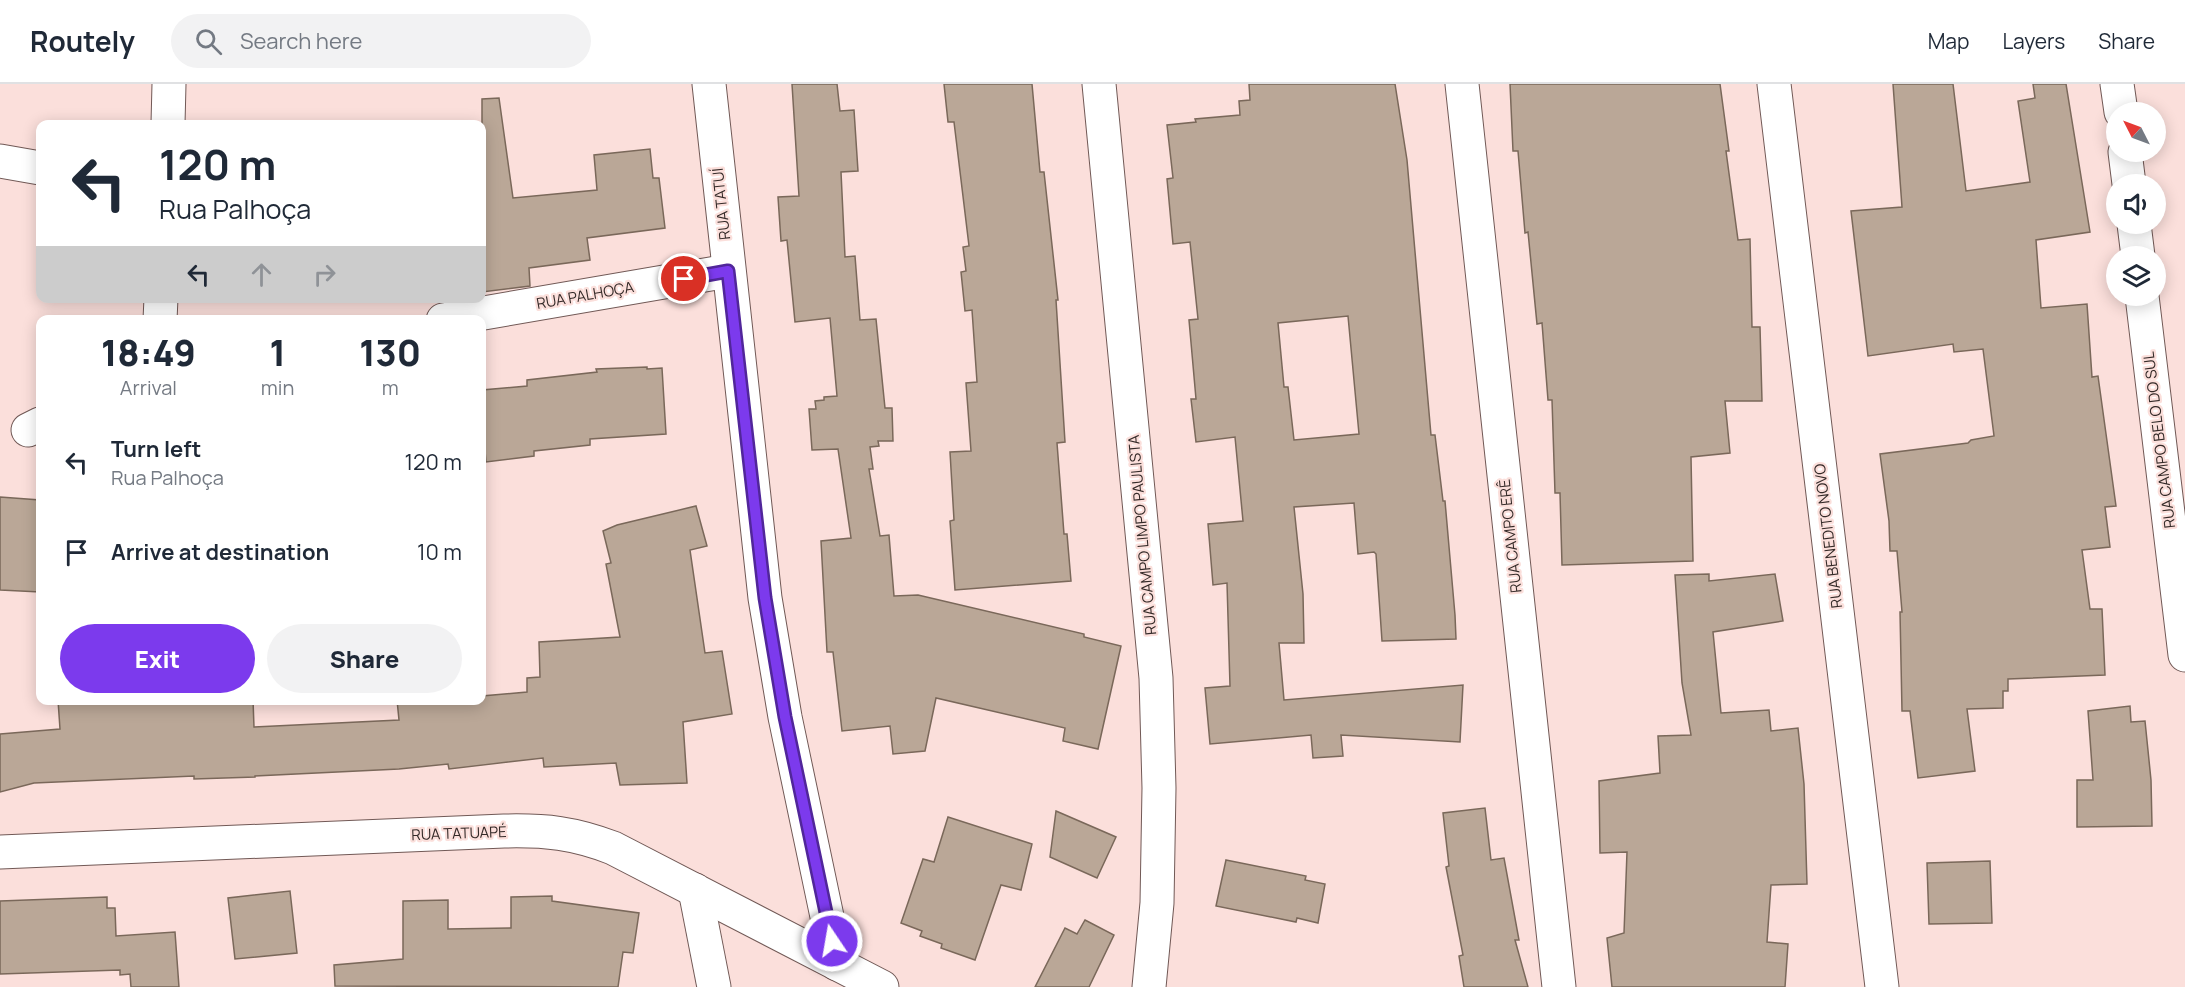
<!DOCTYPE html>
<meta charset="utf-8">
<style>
:root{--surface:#fff;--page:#f2f2f3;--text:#1f2937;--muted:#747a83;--line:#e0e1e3;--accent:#7c3aed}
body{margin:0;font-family:Manrope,sans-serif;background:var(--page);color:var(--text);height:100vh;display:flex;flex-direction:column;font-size:22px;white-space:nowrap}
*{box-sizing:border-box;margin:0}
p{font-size:20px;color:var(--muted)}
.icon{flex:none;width:33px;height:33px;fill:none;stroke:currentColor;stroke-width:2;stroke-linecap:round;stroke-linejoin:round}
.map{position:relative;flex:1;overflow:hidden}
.side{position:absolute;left:36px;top:231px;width:450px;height:390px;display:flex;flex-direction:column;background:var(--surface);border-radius:12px;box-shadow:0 3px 15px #0003}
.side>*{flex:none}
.banner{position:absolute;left:36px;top:36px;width:450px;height:183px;border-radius:12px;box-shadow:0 3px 15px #0003;background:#fff;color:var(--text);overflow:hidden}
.needle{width:39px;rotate:312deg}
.fabs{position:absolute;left:2106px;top:18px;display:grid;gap:12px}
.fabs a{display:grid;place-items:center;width:60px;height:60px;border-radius:50%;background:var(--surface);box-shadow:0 3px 15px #0003;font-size:30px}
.pin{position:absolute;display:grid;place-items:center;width:51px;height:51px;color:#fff;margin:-26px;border:3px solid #fff;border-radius:50%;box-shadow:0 2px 6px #0007}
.me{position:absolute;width:66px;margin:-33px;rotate:348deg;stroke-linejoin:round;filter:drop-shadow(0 0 4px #0008)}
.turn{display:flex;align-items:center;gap:21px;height:126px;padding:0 24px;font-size:27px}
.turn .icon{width:78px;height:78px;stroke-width:2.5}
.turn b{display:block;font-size:42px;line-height:51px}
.lanes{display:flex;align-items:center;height:57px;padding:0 24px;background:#0003;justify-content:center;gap:30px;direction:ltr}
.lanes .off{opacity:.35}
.eta{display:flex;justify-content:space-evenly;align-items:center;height:102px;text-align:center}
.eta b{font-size:36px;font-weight:800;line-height:42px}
.cta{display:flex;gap:12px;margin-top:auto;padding:12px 24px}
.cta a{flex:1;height:69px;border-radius:36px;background:var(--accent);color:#fff;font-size:24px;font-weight:800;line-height:69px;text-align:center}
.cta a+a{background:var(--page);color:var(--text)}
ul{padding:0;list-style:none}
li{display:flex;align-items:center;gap:18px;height:90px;padding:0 24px}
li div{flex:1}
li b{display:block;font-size:22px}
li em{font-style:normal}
header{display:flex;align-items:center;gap:36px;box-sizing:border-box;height:84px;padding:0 30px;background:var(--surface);border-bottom:2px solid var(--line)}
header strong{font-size:28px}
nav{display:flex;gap:33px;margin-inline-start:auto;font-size:21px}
.search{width:420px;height:54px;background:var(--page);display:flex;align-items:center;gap:15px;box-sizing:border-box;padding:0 21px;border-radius:33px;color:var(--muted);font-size:22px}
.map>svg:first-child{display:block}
.building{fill:#baa797;stroke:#7a685a;stroke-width:1.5;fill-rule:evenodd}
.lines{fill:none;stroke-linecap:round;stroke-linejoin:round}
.minor-casing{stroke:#715956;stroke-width:35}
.tertiary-casing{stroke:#715956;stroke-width:35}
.minor{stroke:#fff;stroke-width:33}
.tertiary{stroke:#fff;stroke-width:33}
.route-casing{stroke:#51269a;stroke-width:15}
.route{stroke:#7c3aed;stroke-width:10}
.labels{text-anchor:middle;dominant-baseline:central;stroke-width:4.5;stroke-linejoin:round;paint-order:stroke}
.street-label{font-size:15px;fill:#342a28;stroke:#fbdfdb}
</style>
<header>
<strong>Routely</strong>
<div class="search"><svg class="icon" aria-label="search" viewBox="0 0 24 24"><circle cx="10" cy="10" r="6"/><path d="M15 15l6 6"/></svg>Search here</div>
<nav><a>Map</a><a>Layers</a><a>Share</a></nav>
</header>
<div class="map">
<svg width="2185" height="903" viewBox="0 0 2185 903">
<rect width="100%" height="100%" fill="#fbdfdb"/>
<g class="building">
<polygon points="792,0 837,0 840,27 854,26 858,87 841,88 845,173 855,172 860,236 876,235 885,324 892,324 893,357 878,357 879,362 870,363 873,385 869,385 880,452 889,451 894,512 918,511 1084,550 1084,553 1121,562 1098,665 1063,657 1065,644 936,614 925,667 893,670 890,642 842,647 833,568 827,568 821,457 851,454 838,365 812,366 809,325 816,325 815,317 824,316 824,313 837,312 830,234 795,238 787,156 781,157 778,113 799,112"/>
<polygon points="944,0 1032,0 1040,88 1044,88 1058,216 1056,216 1065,358 1057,359 1064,450 1067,450 1071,497 955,506 950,437 954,436 950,368 971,367 966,299 977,298 972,226 965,227 961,188 966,187 963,163 969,162 954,38 948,38"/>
<path d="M1249,0h146l12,76 24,275h4l8,66h2l10,114 1,24 -74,2 -6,-87 -2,-2 -16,2 -4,-51 -60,4 9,87 1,49h-25l5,57 179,-15 -3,57 -119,-7 2,21 -30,2 -2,-23 -101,9 -5,-56 25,-2 -3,-103 -14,2 -5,-61 35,-3 -8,-84 -39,5 -5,-43h5l-7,-79 9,-1 -8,-77 -17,2 -6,-65 6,-1 -6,-53 29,-3 -1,-3 45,-4 -1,-14 11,-1zM1348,232l11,118 -65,6 -6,-53h-4l-6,-64z"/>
<polygon points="1510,0 1720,0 1729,67 1726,67 1738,156 1750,155 1752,243 1760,243 1762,317 1725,317 1730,369 1691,373 1693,477 1562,481 1560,409 1555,409 1552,316 1548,316 1542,239 1537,240 1528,148 1525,149 1518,67 1513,67"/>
<polygon points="1893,0 1953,0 1966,107 2030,98 2018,17 2035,14 2033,0 2066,0 2090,148 2036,156 2041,224 2087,220 2092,293 2098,292 2116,422 2105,423 2110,463 2082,466 2090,525 2102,525 2105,591 2008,595 2008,607 2003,607 2003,624 1967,625 1975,687 1918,694 1910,627 1902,627 1900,528 1902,528 1897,467 1890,467 1889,437 1880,370 1968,359 1971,356 1994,352 1983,265 1954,268 1953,260 1868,272 1851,127 1902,123"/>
<polygon points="499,14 513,114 597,106 594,71 650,65 653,94 659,94 665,144 587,154 590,176 529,184 530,202 482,208 482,15"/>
<polygon points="647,283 647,285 662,284 666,350 590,355 590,361 534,367 534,372 486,378 482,334 482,306 527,302 527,296 597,288 596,285"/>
<polygon points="0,413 40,416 40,508 0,506"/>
<polygon points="696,422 707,462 690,466 705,569 722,567 732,630 683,638 687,699 620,701 616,679 544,683 543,674 449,685 448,680 399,685 255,692 255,693 194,695 194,692 34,699 0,708 0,650 60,645 58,616 253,616 254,643 399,636 397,616 482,616 482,612 527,608 527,594 540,593 539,558 620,553 606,480 611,479 603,447 617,441"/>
<polygon points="1709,490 1709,497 1775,490 1783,537 1713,548 1721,629 1769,626 1771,647 1798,644 1804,700 1807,800 1771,801 1767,858 1788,860 1785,903 1612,903 1607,854 1624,849 1627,768 1600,769 1599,697 1660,689 1658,652 1691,651 1682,599 1675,491"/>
<polygon points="2130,622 2131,638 2145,637 2151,696 2152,742 2077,743 2077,696 2093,696 2088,627"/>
<polygon points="1485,724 1491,776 1504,774 1519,856 1515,856 1528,903 1464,903 1459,872 1463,871 1446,783 1449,782 1443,729"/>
<polygon points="1056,727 1116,753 1097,794 1050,773"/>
<polygon points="948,733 1032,760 1021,806 1001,801 975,876 941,864 942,860 920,852 922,847 901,839 923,775 934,778"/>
<polygon points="1226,776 1306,792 1305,796 1325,800 1318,839 1297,834 1296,838 1216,822"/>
<polygon points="1990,777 1992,839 1929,840 1927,779"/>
<polygon points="290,807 297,869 235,875 228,814"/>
<polygon points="552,812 552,817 639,829 633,869 623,868 618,903 335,902 334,881 403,875 403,817 448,816 448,845 511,844 511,813"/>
<polygon points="107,813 107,824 115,824 116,852 175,848 179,903 131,903 130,890 120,891 120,886 0,890 0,817"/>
<polygon points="1085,836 1114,851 1089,903 1035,903 1065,844 1077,850"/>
</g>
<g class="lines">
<g class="minor-casing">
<g id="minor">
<polyline points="709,0 765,514 785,633 837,880"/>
<polyline points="1099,0 1156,594 1159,704 1157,819 1149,903"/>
<polyline points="1774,0 1882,903"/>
<polyline points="2117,0 2121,28"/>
<polyline points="168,40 169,0"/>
<polyline points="2125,68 2129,100"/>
<polyline points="0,77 40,84"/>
<polyline points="2134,140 2138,172"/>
<polyline points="2142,212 2185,571"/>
<polyline points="160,236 161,214"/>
<polyline points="443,236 728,187"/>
<polyline points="28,346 40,340"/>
<path d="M0,768l504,-21c42,-1 70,2 109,17l269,139"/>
<polyline points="695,806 714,903"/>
</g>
</g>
<g class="tertiary-casing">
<polyline id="tertiary" points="1462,0 1559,903"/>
</g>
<use href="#minor" class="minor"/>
<use href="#tertiary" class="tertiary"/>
</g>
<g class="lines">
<g class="route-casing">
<polyline id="route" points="684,195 728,187 765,514 785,633 832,857"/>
</g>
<use href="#route" class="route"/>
</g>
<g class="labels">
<g class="street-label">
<text transform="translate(721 120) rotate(-96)">RUA TATUÍ</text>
<text transform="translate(585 211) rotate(-10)">RUA PALHOÇA</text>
<text transform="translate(2159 356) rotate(-97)">RUA CAMPO BELO DO SUL</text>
<text transform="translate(1142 451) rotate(-95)">RUA CAMPO LIMPO PAULISTA</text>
<text transform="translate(1510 452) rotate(-96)">RUA CAMPO ERÊ</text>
<text transform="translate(1828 452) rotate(-97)">RUA BENEDITO NOVO</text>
<text transform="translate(459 749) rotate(-2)">RUA TATUAPÉ</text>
</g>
</g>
</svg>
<div class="fabs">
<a><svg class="needle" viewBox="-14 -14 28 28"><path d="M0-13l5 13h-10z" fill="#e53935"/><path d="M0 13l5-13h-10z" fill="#747a83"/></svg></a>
<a><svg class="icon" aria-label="sound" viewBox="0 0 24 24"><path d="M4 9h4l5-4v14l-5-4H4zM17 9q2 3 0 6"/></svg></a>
<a><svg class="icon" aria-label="layers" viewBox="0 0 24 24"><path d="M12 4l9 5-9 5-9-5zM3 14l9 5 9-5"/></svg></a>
</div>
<div class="pin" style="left:684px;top:195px;background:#d93025"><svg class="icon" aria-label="arrive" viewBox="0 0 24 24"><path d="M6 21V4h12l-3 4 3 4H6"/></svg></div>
<svg class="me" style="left:832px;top:857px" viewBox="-20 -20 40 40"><circle r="17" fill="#7c3aed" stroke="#fff" stroke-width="3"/><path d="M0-11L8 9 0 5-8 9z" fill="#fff"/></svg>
<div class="banner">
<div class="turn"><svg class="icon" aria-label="left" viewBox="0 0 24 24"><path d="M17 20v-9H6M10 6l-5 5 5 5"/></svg><div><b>120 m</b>Rua Palhoça</div></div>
<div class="lanes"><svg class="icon" aria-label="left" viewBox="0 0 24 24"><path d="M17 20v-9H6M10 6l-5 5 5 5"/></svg><svg class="icon off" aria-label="ahead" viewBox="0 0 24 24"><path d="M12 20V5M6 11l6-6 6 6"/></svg><svg class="icon off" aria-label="right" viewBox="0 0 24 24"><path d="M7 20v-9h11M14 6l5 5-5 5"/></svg></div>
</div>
<section class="side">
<div class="eta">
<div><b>18:49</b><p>Arrival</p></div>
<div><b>1</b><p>min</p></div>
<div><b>130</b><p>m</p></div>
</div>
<ul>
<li><svg class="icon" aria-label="left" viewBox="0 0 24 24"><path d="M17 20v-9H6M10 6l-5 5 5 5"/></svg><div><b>Turn left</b><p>Rua Palhoça</p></div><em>120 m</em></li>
<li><svg class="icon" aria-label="arrive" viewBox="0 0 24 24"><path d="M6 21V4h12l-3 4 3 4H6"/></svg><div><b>Arrive at destination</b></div><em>10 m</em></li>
</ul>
<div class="cta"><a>Exit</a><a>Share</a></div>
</section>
</div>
